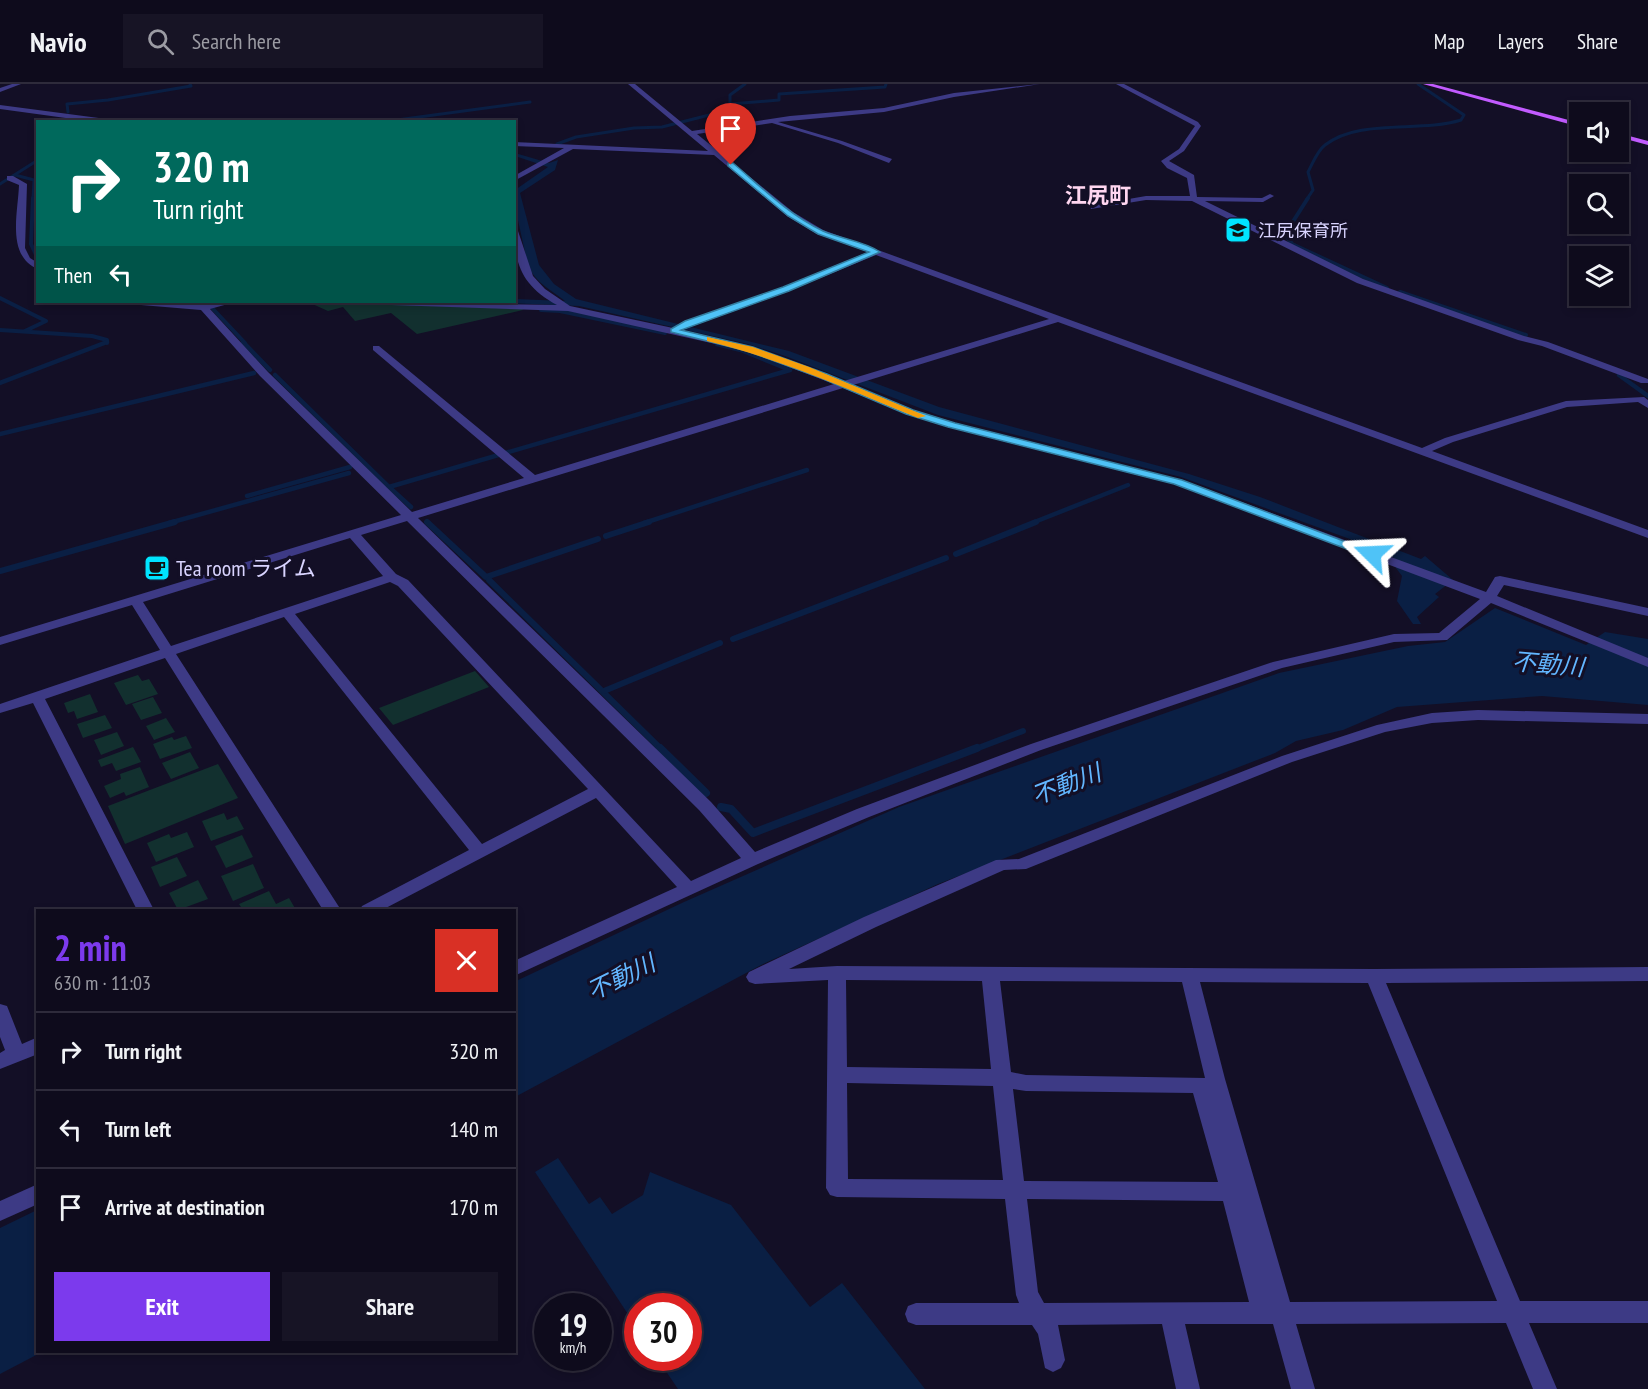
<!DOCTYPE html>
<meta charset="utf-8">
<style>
:root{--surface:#0e0b1c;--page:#171425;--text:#f1f3f6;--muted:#9b9ba3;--line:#2e2b3b;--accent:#7c3aed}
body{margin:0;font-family:"PT Sans Narrow","Noto Sans JP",sans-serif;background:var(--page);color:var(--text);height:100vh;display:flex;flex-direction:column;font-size:22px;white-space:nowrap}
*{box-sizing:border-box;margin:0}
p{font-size:20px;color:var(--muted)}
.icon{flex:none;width:33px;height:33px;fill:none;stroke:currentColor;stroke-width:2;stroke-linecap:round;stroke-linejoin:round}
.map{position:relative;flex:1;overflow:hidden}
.details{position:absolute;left:36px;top:825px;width:480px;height:444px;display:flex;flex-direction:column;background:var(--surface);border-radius:0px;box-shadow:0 3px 9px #0003,0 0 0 2px var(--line)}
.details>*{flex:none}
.guide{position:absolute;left:36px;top:36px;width:480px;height:183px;border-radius:0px;box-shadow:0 3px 9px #0003,0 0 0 2px var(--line);background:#00695c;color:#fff;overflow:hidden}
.buttons{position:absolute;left:1569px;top:18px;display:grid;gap:12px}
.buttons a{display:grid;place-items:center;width:60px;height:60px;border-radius:0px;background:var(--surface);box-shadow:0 3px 9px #0003,0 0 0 2px var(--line);font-size:30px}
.speed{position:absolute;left:534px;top:1209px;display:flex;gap:12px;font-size:30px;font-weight:700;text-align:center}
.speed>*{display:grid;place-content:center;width:78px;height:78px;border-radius:50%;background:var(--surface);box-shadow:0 3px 9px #0003,0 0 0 2px var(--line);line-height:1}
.speed small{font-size:15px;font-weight:400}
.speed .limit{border:9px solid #d22;background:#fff;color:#111}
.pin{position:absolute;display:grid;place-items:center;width:51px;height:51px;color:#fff;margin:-62px -26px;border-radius:50% 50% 50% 0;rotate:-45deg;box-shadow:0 0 6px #0007}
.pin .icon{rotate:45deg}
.me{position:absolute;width:66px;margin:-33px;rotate:291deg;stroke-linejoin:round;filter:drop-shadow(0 0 4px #0008)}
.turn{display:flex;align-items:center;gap:21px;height:126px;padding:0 18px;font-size:27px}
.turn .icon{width:78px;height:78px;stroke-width:2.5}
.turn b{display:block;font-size:42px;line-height:51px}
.then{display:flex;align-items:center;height:57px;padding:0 18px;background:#0003;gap:12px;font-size:22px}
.round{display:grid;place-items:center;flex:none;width:63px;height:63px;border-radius:0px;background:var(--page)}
.headline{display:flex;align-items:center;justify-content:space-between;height:102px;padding:0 18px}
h1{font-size:36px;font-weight:700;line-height:45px;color:var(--accent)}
.action{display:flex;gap:12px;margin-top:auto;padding:12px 18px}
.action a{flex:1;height:69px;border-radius:0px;background:var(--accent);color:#fff;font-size:24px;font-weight:700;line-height:69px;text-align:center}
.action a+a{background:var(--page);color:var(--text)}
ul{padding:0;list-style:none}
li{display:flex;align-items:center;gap:18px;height:78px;padding:0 18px;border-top:2px solid var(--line)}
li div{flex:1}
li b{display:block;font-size:22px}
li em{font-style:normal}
header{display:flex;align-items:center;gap:36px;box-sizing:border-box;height:84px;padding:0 30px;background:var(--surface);border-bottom:2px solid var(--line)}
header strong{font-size:28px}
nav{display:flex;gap:33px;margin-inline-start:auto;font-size:21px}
.search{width:420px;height:54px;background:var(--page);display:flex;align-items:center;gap:15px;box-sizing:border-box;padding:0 21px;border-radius:0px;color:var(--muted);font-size:22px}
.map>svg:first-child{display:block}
.green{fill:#12302f}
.water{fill:#0a1f44}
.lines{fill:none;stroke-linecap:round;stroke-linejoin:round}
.stream-far4{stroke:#0a1f44;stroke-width:3}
.stream-far3{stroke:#0a1f44;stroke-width:4}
.stream-far2{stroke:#0a1f44;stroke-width:4.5}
.stream-far1{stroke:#0a1f44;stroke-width:6}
.stream{stroke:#0a1f44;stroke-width:8}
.minor{fill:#3d3a85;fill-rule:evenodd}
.major{fill:#c25bff;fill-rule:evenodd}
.route{fill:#4fc3f7;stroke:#337fa1;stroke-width:1.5}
.slow{fill:#f59e0b}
.labels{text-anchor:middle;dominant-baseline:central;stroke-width:6;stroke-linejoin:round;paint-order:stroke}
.far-poi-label{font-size:18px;fill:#d9d4ff;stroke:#130f26;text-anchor:start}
.far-quarter-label{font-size:22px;font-weight:bold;fill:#ffd6f0;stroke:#130f26}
.poi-label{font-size:22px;fill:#d9d4ff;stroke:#130f26;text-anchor:start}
.water-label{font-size:24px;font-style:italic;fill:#62b6ff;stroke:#130f26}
</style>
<header>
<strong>Navio</strong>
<div class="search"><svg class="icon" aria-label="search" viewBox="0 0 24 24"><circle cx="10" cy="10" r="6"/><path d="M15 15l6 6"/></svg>Search here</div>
<nav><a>Map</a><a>Layers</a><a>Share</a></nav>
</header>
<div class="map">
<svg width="1648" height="1305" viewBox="0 0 1648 1305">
<rect width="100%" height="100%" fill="#130f26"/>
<g class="green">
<polygon points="308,218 522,224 523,226 417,250 391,229 355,237 343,223 328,227"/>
<polygon points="475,587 489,603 393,641 379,624"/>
<polygon points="138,591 142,597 149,595 158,610 126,621 114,599"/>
<polygon points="90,610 98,628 77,635 74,627 68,629 64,619"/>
<polygon points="153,613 162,629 141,636 132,620"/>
<polygon points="105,631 112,644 83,654 77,640"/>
<polygon points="166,634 175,648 154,656 146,642"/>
<polygon points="117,648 124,662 101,671 94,656"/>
<polygon points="186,652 192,664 160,675 153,660 172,653 174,656"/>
<polygon points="133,663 141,678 116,687 112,679 101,683 98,676"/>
<polygon points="190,668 199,684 171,695 162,679"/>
<polygon points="218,680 238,714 125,760 108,722"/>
<polygon points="140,683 149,703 126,712 124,708 110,714 104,702 121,695 120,690"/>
<polygon points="224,729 227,736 237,732 244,745 211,757 202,737"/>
<polygon points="187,748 194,763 156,778 147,759 169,750 171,754"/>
<polygon points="242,751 253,773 226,784 215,762"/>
<polygon points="177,773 187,792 160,803 151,783"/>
<polygon points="253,780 264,804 233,817 221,792"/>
<polygon points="198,796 208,815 178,826 169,809"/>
<polygon points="269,807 276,820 289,814 296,826 243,826 239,820"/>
</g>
<g class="water">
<path d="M515,69l34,10 9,-3 -3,10 -35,23 19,72 15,19 22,15 213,52 150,56 250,67 71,23 161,62 4,-3 28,24 -18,14 4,3 -22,20 4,7h-8l-16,-23 5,-25 -6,-8 -2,-10 -17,-9 -196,-72 -243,-62 -153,-59 -37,-12 -169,-38 -96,-4h31l1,-3 50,2c-14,-11 -29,-18 -37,-35l-14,-64 1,-12 33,-23 -33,-11z"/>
<polygon points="1495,524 1586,561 1605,548 1648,555 1648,621 1542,612 1397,623 1343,646 1296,657 1275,669 938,800 761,881 515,1013 514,898 684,818 899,723 1279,589 1408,562 1445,558"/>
<polygon points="558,1074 589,1120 600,1113 612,1130 643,1111 650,1088 731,1121 810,1223 842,1199 925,1305 678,1305 657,1274 688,1274 688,1222 638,1222 637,1244 535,1088"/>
<polygon points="37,1126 38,1268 42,1268 0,1290 0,1144"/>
</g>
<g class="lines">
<g class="stream-far4">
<polyline points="730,20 779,16 779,10 885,3 886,0"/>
<polyline points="68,28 67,20 108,16 191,2 190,0"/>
<polyline points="382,38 530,18"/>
<polyline points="557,60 576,53 634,44 662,43 729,26 725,21 730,20 730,11 745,0"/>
<polyline points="15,91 34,96 33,115"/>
<polyline points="0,100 38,76"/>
<path d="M1307,115l6,-9 -5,-18c5,-9 9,-21 17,-27 34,-27 95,-12 136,-25l3,-5 -46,-31"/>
</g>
<g class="stream-far3">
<polyline points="33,114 31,160 38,175"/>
<polyline points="1308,114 1285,150 1292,160 1387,204"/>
<polyline points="1400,208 1526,251"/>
<polyline points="0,214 46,237 25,247"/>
<polyline points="213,225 245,259"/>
<polyline points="541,226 560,227 665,249"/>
<polyline points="0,246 92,252 107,256 107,259"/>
</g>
<g class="stream-far2">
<polyline points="243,258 270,286"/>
<polyline points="275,291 389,403 790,286 741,266 717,260"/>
<polyline points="1619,291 1648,312"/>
<polyline points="0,299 107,258"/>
<polyline points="0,350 254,289"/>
<polyline points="389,403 411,423"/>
<polyline points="247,412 350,383"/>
<polyline points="169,439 349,389"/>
<polyline points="644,439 807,386"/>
<polyline points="1032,439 1128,401"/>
</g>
<g class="stream-far1">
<polyline points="427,438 486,493 598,455"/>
<polyline points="606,452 649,438"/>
<polyline points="956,470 1036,438"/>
<polyline points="0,487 175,438"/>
<polyline points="489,496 662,666"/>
<polyline points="733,555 946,474"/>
<polyline points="604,607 720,559"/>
<polyline points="973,666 1023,647"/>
</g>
<g class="stream">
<polyline points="660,664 706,709"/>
<polyline points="721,723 731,725 753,749 977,664"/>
</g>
<g class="minor">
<polygon points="12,0 21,0 0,8 0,4"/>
<path d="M628,0h7l57,47 98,-15 94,-8 70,-15 86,-9 -86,13 -70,15 -106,10 64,19 50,18 -3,4 -51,-20 -66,-20 -75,11 96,78 30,18 599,218 23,-10 121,-37 78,-4 4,3v8l-10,-6 -71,5 -114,35 -21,9 216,79v8l-590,-216 -205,63 61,25 42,13 226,57 304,112 9,-15 5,-1 148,32v8l-144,-31 -7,11 151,62v9l-157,-64 -44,37 -53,2 -112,26 -241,82 -172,67 -111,47 -244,112v-15l163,-74 -81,-89 -214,112h-22l2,-4 107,-56 -185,-233 -108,37 165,256h-18l-158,-252 -120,41 109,211h-17l-104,-207 -33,10v-9l160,-54 -28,-45 -132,40v-8l401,-122 -141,-139 -59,-66 -60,-5 -4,-3 67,3 25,-3 -1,2 -18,5 58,63 144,140 112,-34 -151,-128v-4h6l156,129 299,-91 -87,-33 -179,-40 -177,-6 -5,-3 171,3c-33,-18 -43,-39 -43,-76l4,2 15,45 12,13 25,17 103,22 12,-7 98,-34 85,-35 -51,-18 -30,-18 -73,-61 -141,-6 -59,32v-5l50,-28 -50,-2v-4l194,9zM876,171l173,64 -205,62 -91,-34 -71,-17 107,-39zM843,304l63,26 42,13 226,57 306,115 -41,34 -45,1 -121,28 -242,82 -174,65 -102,43 -44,-50 -293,-284zM407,437l292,289 42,48 -50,23 -283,-301 -12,-6 -35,-39zM350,454l33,38 -212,70 -28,-44zM390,498l8,4 190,203 -106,55 -187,-230z"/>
<polygon points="1116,0 1124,0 1198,38 1201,42 1184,67 1169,77 1194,91 1197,113 1262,114 1270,110 1274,112 1263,118 1205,117 1363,195 1524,252 1548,258 1648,295 1648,299 1641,299 1542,262 1518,256 1357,199 1192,117 1146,116 1091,125 1090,123 1094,121 1146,112 1190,112 1187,94 1167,84 1161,77 1179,65 1195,42"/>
<polygon points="0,21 114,36 117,38 95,38 0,25"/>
<path d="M7,92h6l14,8 -2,64 5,10 8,5v6c-32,-13 -20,-56 -19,-84l-12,-5z"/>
<path d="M1478,626l170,4v10l-170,-4 -46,3 -47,9 -93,30 -266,107 -22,1 -128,57 -87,42 48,-3 537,3 274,-2v14l-262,2 134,318h128v22h-119l28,66h-24l-27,-66 -210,1 19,65h-24l-18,-65h-88l15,65h-24l-14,-65 -104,1 7,35 -4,8 -8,4 -8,-4 -7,-34 -6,-9h-116l-8,-3 -3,-8 3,-8 8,-3h103l-3,-8 -11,-96 -168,-2 -7,-2 -4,-7 2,-208 -73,4 -6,-2 -3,-5 3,-5 115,-55 132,-57 23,-1 263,-103 95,-31 55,-12zM846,896l136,1 9,88 -144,-2zM1000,897l182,1 23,96 -179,-3 -15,-3zM1200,898l168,1 129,318 -207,1 -65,-223zM847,999l146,3 10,94 -155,-1zM1013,1005l13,2 167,2 25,89 -194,-1zM1027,1115l196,2 26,101 -205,1 -6,-11z"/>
<polygon points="0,920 7,922 22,960 38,953 38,970 0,985 0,969 5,966 0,953"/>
<polygon points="38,1100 38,1120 0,1137 0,1117"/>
</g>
<g class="major">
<polygon points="1423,0 1433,0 1580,39 1580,43"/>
<polygon points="1618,49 1648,57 1648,61 1618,53"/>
</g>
</g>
<path class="route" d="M728,79h5c28,24 56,52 90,68 18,8 41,10 57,21l-91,39 -108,39 72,17 74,27 86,36 42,13 227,57 196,74 -6,4 -4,-1 -194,-73 -226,-57 -42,-13 -85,-36 -74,-27 -76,-19v-3l14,-8 98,-34 86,-35 -51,-18 -30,-18 -60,-50z"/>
<path class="slow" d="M707,253l46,10 56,20 117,49 -8,2c-70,-29 -138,-59 -211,-77z"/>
<defs>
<g id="school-square" transform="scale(1.35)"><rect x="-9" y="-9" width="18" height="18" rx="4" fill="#00e5ff" stroke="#130f26"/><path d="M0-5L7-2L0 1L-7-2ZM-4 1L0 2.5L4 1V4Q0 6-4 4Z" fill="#111"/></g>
<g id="cafe-square" transform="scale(1.35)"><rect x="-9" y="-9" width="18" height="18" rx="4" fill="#00e5ff" stroke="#130f26"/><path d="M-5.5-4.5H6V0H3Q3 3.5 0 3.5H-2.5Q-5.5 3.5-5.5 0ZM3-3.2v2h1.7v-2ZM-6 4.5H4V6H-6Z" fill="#111"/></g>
</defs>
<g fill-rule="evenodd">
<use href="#school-square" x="1238" y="146"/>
<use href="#cafe-square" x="157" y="484"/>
</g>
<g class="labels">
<g class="far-poi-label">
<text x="1258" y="146">江尻保育所</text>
</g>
<g class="far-quarter-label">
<text x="1098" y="111">江尻町</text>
</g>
<g class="poi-label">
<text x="176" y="484">Tea room ライム</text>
</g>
<g class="water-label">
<text transform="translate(1548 580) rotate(5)">不動川</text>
<text transform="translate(1066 700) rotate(-21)">不動川</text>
<text transform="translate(621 893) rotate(-26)">不動川</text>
</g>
</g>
</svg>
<div class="buttons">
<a><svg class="icon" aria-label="sound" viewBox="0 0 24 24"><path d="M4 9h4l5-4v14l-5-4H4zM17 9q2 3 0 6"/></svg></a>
<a><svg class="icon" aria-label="search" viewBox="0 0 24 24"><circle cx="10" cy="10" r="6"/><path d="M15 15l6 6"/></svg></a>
<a><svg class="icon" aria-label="layers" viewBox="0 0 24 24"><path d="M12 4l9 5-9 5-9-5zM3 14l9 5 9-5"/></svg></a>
</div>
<div class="speed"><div>19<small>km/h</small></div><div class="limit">30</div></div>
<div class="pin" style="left:731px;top:81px;background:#d93025"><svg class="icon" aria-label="arrive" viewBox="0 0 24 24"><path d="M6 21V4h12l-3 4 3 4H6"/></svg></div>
<svg class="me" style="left:1372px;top:470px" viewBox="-20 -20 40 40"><path d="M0-17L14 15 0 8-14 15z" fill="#4fc3f7" stroke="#fff" stroke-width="4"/></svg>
<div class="guide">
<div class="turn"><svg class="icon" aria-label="right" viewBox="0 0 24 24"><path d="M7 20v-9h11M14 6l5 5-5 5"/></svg><div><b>320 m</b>Turn right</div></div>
<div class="then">Then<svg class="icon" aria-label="left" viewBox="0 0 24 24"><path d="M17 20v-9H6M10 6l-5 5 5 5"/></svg></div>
</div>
<section class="details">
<div class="headline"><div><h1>2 min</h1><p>630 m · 11:03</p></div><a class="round" style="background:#d93025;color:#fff"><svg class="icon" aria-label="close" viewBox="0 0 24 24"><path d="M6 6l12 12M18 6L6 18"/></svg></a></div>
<ul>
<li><svg class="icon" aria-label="right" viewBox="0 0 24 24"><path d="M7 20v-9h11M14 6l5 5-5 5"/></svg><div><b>Turn right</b></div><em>320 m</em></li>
<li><svg class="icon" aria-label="left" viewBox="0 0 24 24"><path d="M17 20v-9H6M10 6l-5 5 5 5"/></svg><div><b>Turn left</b></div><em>140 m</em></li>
<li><svg class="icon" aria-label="arrive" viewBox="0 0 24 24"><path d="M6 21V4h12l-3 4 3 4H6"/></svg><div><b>Arrive at destination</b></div><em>170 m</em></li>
</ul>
<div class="action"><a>Exit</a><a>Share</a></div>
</section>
</div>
